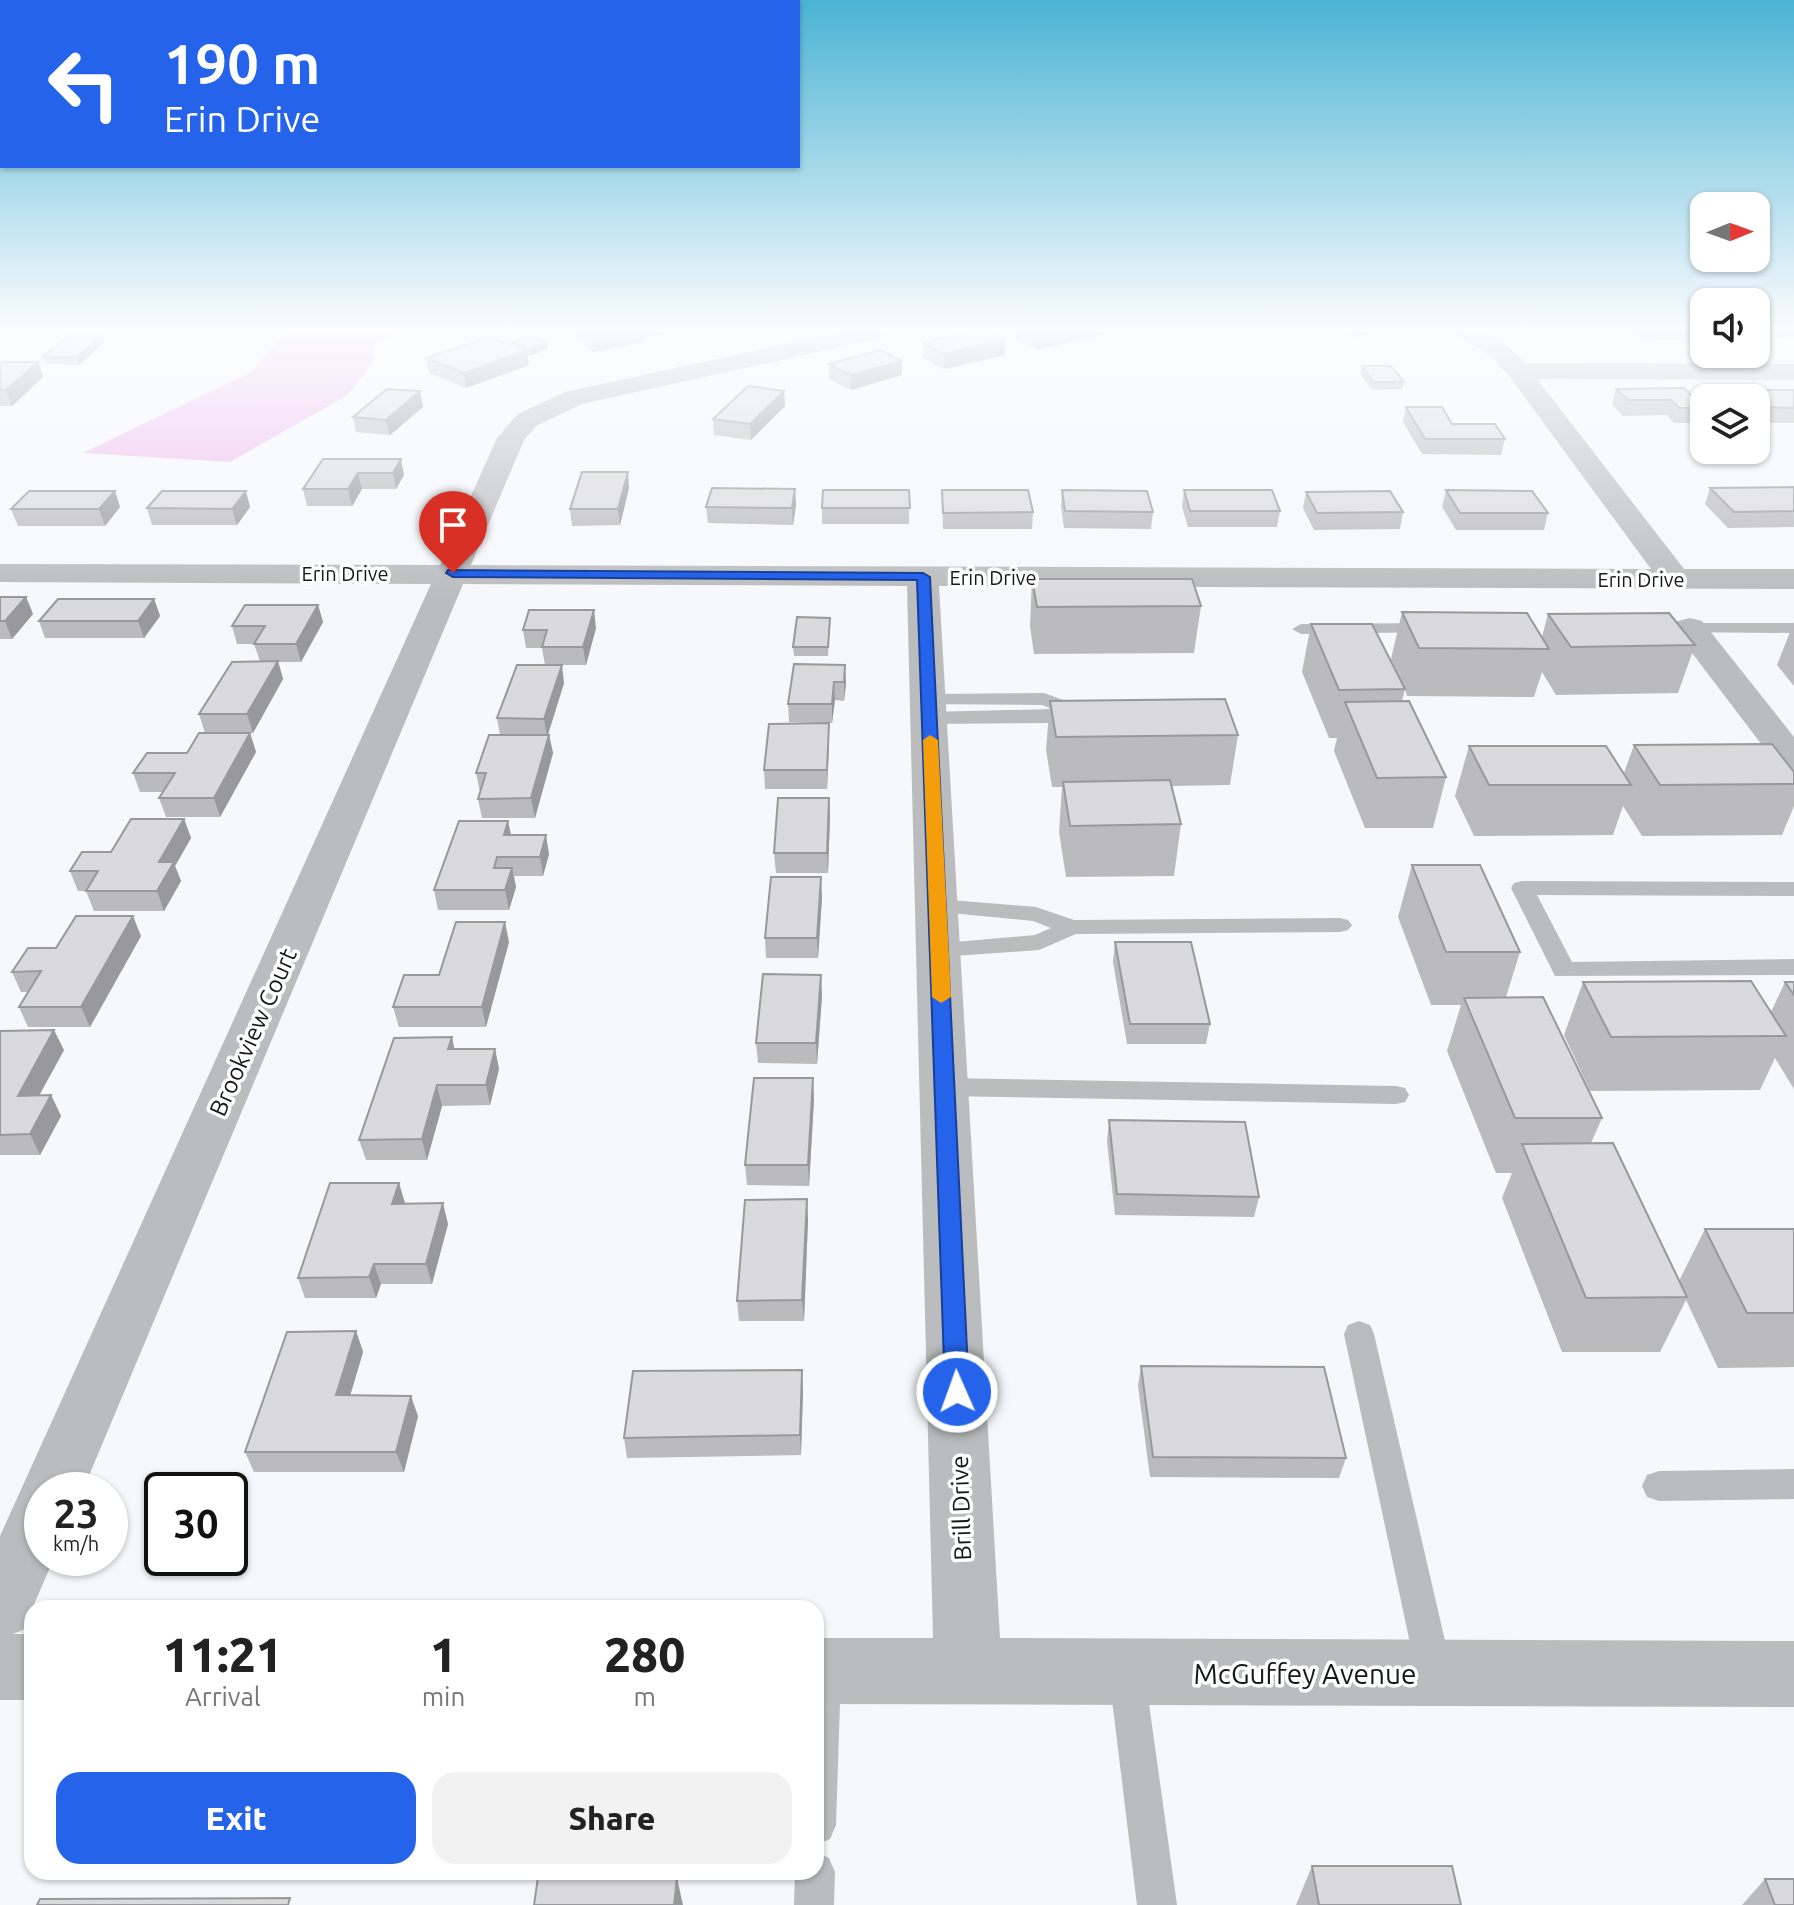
<!DOCTYPE html>
<style>
:root{--surface:#fff;--page:#f2f2f2;--text:#222;--muted:#767676;--accent:#2563eb}
body{margin:0;font-family:Ubuntu,sans-serif;background:var(--page);color:var(--text);height:100vh;display:flex;flex-direction:column;font-size:30px;white-space:nowrap}
*{box-sizing:border-box;margin:0}
p{font-size:26px;color:var(--muted)}
.icon{flex:none;width:44px;height:44px;fill:none;stroke:currentColor;stroke-width:2;stroke-linecap:round;stroke-linejoin:round}
.map{position:relative;flex:1;overflow:hidden}
.sheet{position:absolute;left:24px;top:1600px;width:800px;height:280px;display:flex;flex-direction:column;background:var(--surface);border-radius:24px;box-shadow:0 2px 6px #0004}
.sheet>*{flex:none}
.top-card{position:absolute;left:0px;top:0px;width:800px;height:168px;box-shadow:0 2px 6px #0004;background:#2563eb;color:#fff;overflow:hidden}
.needle{width:52px;rotate:89deg}
.buttons{position:absolute;left:1690px;top:192px;display:grid;gap:16px}
.buttons a{display:grid;place-items:center;width:80px;height:80px;border-radius:16px;background:var(--surface);box-shadow:0 2px 6px #0004;font-size:40px}
.speed{position:absolute;left:24px;top:1472px;display:flex;gap:16px;font-size:40px;font-weight:700;text-align:center}
.speed>*{display:grid;place-content:center;width:104px;height:104px;border-radius:50%;background:var(--surface);box-shadow:0 2px 6px #0004;line-height:1}
.speed small{font-size:20px;font-weight:400}
.speed .limit{border:4px solid #111;border-radius:12px;background:#fff;color:#111}
.pin{position:absolute;display:grid;place-items:center;width:68px;height:68px;color:#fff;margin:-82px -34px;border-radius:50% 50% 50% 0;rotate:-45deg;box-shadow:0 0 8px #0007}
.pin .icon{rotate:45deg}
.me{position:absolute;width:88px;margin:-44px;rotate:358deg;stroke-linejoin:round;filter:drop-shadow(0 0 6px #0008)}
.turn{display:flex;align-items:center;gap:28px;height:168px;padding:0 32px;font-size:36px}
.turn .icon{width:104px;height:104px;stroke-width:2.5}
.turn b{display:block;font-size:56px;line-height:68px}
.eta{display:flex;justify-content:space-evenly;align-items:center;height:136px;text-align:center}
.eta b{font-size:48px;font-weight:800;line-height:56px}
.action{display:flex;gap:16px;margin-top:auto;padding:16px 32px}
.action a{flex:1;height:92px;border-radius:24px;background:var(--accent);color:#fff;font-size:32px;font-weight:800;line-height:92px;text-align:center}
.action a+a{background:var(--page);color:var(--text)}
.map>svg:first-child{display:block}
.green{fill:#efbaee}
.lines{fill:none;stroke-linecap:round;stroke-linejoin:round}
.service{fill:#babcbd;fill-rule:evenodd}
.minor{fill:#babcbd;fill-rule:evenodd}
.wall{fill:#bbbbbe}
.shaded-wall{fill:#99999b}
.building{fill:#dadadd;stroke:#99999b;stroke-width:2}
.route{fill:#2563eb;stroke:#184099;stroke-width:2}
.slow{fill:#f59e0b}
.labels{text-anchor:middle;dominant-baseline:central;stroke-width:7;stroke-linejoin:round;paint-order:stroke}
.far-street-label{font-size:20px;fill:#171819;stroke:#fff}
.street-label{font-size:24px;fill:#171819;stroke:#fff}
.near-street-label{font-size:28px;fill:#171819;stroke:#fff}
</style>
<div class="map">
<svg width="1794" height="1905" viewBox="0 0 1794 1905">
<rect width="100%" height="100%" fill="#f7f8fc"/>
<polygon class="green" points="298,331 404,331 374,344 373,362 348,395 230,462 83,453 251,372 283,337"/>
<g class="lines">
<g class="service">
<polygon points="1432,623 1438,624 1441,628 1438,632 1301,634 1292,629 1301,624"/>
<polygon points="1676,623 1794,623 1794,633 1670,632 1667,628 1670,624"/>
<polygon points="1044,693 1074,704 1077,708 1054,723 929,724 919,718 929,712 1052,709 1042,705 922,704 919,700 922,696 929,694"/>
<polygon points="1522,881 1794,882 1794,896 1537,895 1572,962 1794,959 1794,975 1555,976 1511,888 1514,883"/>
<polygon points="938,899 1036,907 1074,920 1340,918 1348,920 1352,925 1348,930 1340,932 1076,934 1039,950 940,957 932,954 928,949 932,944 1035,935 1051,928 1033,921 930,911 926,906 930,901"/>
<polygon points="944,1078 1396,1086 1405,1088 1409,1095 1405,1102 1396,1104 944,1096 935,1094 931,1087 935,1080"/>
<polygon points="1359,1321 1370,1325 1374,1334 1452,1671 1447,1684 1434,1689 1421,1684 1416,1671 1344,1334 1348,1325"/>
<polygon points="1794,1469 1794,1499 1659,1501 1647,1497 1642,1486 1647,1475 1659,1471"/>
<polygon points="823,1654 836,1659 841,1672 836,1825 830,1839 816,1845 816,1657"/>
<polygon points="1127,1657 1140,1662 1145,1675 1177,1905 1137,1905 1109,1675 1114,1662"/>
<polygon points="816,1852 829,1858 835,1872 834,1905 794,1905 795,1872 816,1872"/>
</g>
<g class="minor">
<path d="M846,331h47l-12,7 -299,66 -46,22 -12,14 -53,125 1180,4 -142,-193 -19,-21 -40,-24c37,0 50,5 75,32l269,1v16l-257,-1 147,190h110v20l-855,-3 61,1052 794,3v66l-978,-3v-66h117l-26,-1052 -444,-2 -380,906h-41v68h12l-31,72 -10,4h19v66h-32v-164l431,-952 -431,-2v-18l440,1 57,-127 21,-24 47,-22z"/>
<polygon points="1690,618 1702,621 1794,737 1794,773 1781,770 1673,628 1678,621"/>
</g>
</g>
<g class="wall">
<polygon points="576,331 664,331 664,334 644,338 645,342 593,352 577,337"/>
<polygon points="1015,331 1108,331 1108,333 1036,350 1015,339"/>
<polygon points="1336,331 1374,331 1353,338"/>
<polygon points="1634,331 1703,331 1700,341 1642,340"/>
<rect x="1756" y="331" width="38" height="7"/>
<polygon points="1005,340 1005,355 944,369 923,358 923,343"/>
<polygon points="104,342 79,365 46,364 43,357"/>
<polygon points="512,342 547,342 548,349 530,356 527,354 529,365 466,388 429,373 426,358 512,345"/>
<polygon points="902,361 902,375 851,390 829,379 829,364"/>
<polygon points="38,362 43,377 12,406 0,406 0,364"/>
<polygon points="1362,366 1404,382 1402,389 1372,390 1360,374"/>
<polygon points="1616,389 1704,407 1704,410 1700,423 1674,423 1667,415 1623,416 1612,404"/>
<polygon points="1748,390 1794,390 1794,423 1760,423 1756,419 1756,398 1745,398"/>
<polygon points="420,391 423,407 390,435 356,432 353,417"/>
<polygon points="784,391 785,406 751,440 714,435 713,419"/>
<polygon points="1406,407 1452,424 1505,439 1501,455 1422,454 1403,422"/>
<polygon points="323,459 404,475 396,489 362,489 352,506 307,506 303,489"/>
<polygon points="1794,487 1794,527 1728,528 1705,504 1710,488"/>
<polygon points="629,488 620,525 572,526 570,509"/>
<polygon points="795,489 796,505 793,525 708,523 706,507"/>
<polygon points="909,490 909,524 822,524 822,508"/>
<polygon points="942,490 1033,512 1032,529 943,529"/>
<polygon points="1062,490 1153,512 1151,529 1064,528 1061,507"/>
<polygon points="1184,490 1280,511 1277,527 1188,527 1182,507"/>
<polygon points="1446,490 1548,513 1544,530 1456,530 1442,507"/>
<polygon points="1306,492 1403,512 1400,529 1314,530 1303,508"/>
<polygon points="120,507 105,526 18,526 11,509"/>
<polygon points="250,507 237,525 152,525 147,508"/>
<polygon points="1032,579 1201,606 1194,653 1034,654 1030,626"/>
<polygon points="0,597 26,597 33,614 12,639 0,639"/>
<polygon points="154,599 160,616 144,638 45,638 39,621"/>
<polygon points="318,605 323,622 301,662 278,662 283,679 253,733 205,733 199,714 260,661 254,644 237,644 232,626"/>
<polygon points="1402,612 1542,637 1548,614 1695,645 1678,693 1556,695 1542,672 1534,697 1407,696 1405,689 1402,701 1446,777 1433,828 1365,828 1334,751 1337,738 1329,738 1302,672 1311,624 1403,685 1391,659"/>
<polygon points="830,618 828,656 794,656 793,647"/>
<polygon points="1794,622 1794,686 1777,665"/>
<polygon points="596,628 586,665 545,665 542,648 526,648 523,630"/>
<polygon points="794,664 846,683 844,701 835,700 832,723 789,722 788,704"/>
<polygon points="564,683 548,735 549,735 553,753 535,818 482,818 478,799 480,792 476,773 500,735 497,718"/>
<polygon points="1050,701 1238,735 1230,785 1171,786 1181,824 1174,876 1066,877 1059,832 1062,787 1052,787 1046,750"/>
<polygon points="250,733 256,752 220,817 166,817 159,798 163,792 140,792 133,773 187,753"/>
<polygon points="829,742 827,789 765,789 764,770"/>
<polygon points="1634,745 1794,772 1794,806 1782,835 1642,836 1623,806 1613,835 1474,836 1455,796 1469,746 1624,773"/>
<polygon points="829,798 830,817 828,873 776,873 774,853"/>
<polygon points="184,819 191,838 175,866 181,881 164,911 94,911 86,891 78,891 70,871"/>
<polygon points="508,821 511,835 549,854 543,876 514,876 516,887 509,910 438,910 434,890"/>
<polygon points="1412,865 1520,952 1506,997 1602,1118 1591,1143 1679,1281 1705,1229 1794,1229 1794,1367 1718,1368 1686,1300 1660,1352 1562,1352 1502,1198 1512,1173 1496,1173 1447,1051 1461,1005 1431,1005 1398,917"/>
<polygon points="822,897 818,958 766,958 765,938"/>
<polygon points="141,936 90,1027 28,1027 19,1007 28,992 21,992 12,972 56,948"/>
<polygon points="509,942 486,1027 399,1027 393,1007 439,975"/>
<polygon points="1115,942 1210,1024 1206,1044 1127,1044 1113,962"/>
<polygon points="1583,982 1771,1012 1785,982 1794,982 1794,1089 1775,1058 1760,1090 1590,1091 1564,1035"/>
<polygon points="822,995 817,1064 758,1063 756,1043"/>
<polygon points="0,1031 64,1050 39,1095 51,1095 61,1116 40,1155 0,1155"/>
<polygon points="452,1037 454,1049 495,1049 499,1069 490,1105 442,1106 427,1160 366,1160 359,1140"/>
<polygon points="814,1099 809,1186 747,1185 745,1165"/>
<polygon points="1109,1120 1259,1197 1254,1217 1115,1215 1107,1141"/>
<polygon points="807,1199 808,1220 804,1321 739,1321 737,1301"/>
<polygon points="405,1204 448,1224 432,1284 381,1284 376,1298 305,1298 298,1278"/>
<polygon points="356,1331 363,1352 350,1396 418,1416 404,1472 254,1472 245,1452"/>
<polygon points="1141,1366 1346,1458 1339,1478 1150,1477 1138,1386"/>
<polygon points="803,1390 801,1455 627,1458 624,1438"/>
<polygon points="1312,1866 1461,1905 1296,1905"/>
<polygon points="1765,1879 1794,1905 1742,1905"/>
</g>
<g class="shaded-wall">
<polygon points="623,331 664,331 664,334 644,338 645,342 593,352 591,337"/>
<polygon points="1054,331 1108,331 1108,333 1036,350 1037,335"/>
<polygon points="1354,331 1374,331 1353,338"/>
<polygon points="102,335 104,342 79,365 76,357"/>
<polygon points="1005,340 1005,355 944,369 944,354"/>
<polygon points="547,342 548,349 530,356 529,348"/>
<polygon points="527,350 529,365 466,388 464,373"/>
<polygon points="902,361 902,375 851,390 851,375"/>
<polygon points="38,362 43,377 12,406 6,390"/>
<polygon points="420,391 423,407 390,435 386,420"/>
<polygon points="784,391 785,406 751,440 750,424"/>
<polygon points="401,459 404,475 396,489 393,473"/>
<polygon points="628,472 629,488 620,525 618,509"/>
<polygon points="358,473 362,489 352,506 348,489"/>
<polygon points="795,489 796,505 793,525 792,508"/>
<polygon points="115,491 120,507 105,526 99,509"/>
<polygon points="246,491 250,507 237,525 232,509"/>
<polygon points="26,597 33,614 12,639 5,621"/>
<polygon points="154,599 160,616 144,638 138,621"/>
<polygon points="318,605 323,622 301,662 296,644"/>
<polygon points="594,610 596,628 586,665 583,647"/>
<polygon points="278,661 283,679 253,733 247,714"/>
<polygon points="562,665 564,683 547,737 544,719"/>
<polygon points="845,665 846,683 844,701 844,682"/>
<polygon points="834,682 835,700 832,723 832,704"/>
<polygon points="829,723 829,742 827,789 827,770"/>
<polygon points="250,733 256,752 220,817 214,798"/>
<polygon points="549,735 553,753 535,818 531,798"/>
<polygon points="829,798 830,817 828,873 827,853"/>
<polygon points="184,819 191,838 175,866 181,881 164,911 157,891 159,862"/>
<polygon points="508,821 512,840 504,835"/>
<polygon points="546,835 549,854 543,876 540,857"/>
<polygon points="512,868 516,887 509,910 505,890"/>
<polygon points="821,877 822,897 818,958 817,938"/>
<polygon points="133,916 141,936 90,1027 81,1007"/>
<polygon points="505,922 509,942 486,1027 482,1007"/>
<polygon points="821,975 822,995 817,1064 816,1043"/>
<polygon points="54,1030 64,1050 28,1116 18,1096"/>
<polygon points="452,1037 456,1057 448,1049"/>
<polygon points="495,1049 499,1069 490,1105 486,1085"/>
<polygon points="813,1078 814,1099 809,1186 808,1165"/>
<polygon points="437,1085 442,1106 427,1160 422,1139"/>
<polygon points="51,1095 61,1116 40,1155 30,1134"/>
<polygon points="399,1183 405,1203 398,1224 392,1204"/>
<polygon points="807,1199 808,1220 804,1321 802,1300"/>
<polygon points="443,1203 448,1224 432,1284 426,1264"/>
<polygon points="374,1264 381,1284 376,1298 369,1277"/>
<polygon points="356,1331 363,1352 344,1416 336,1395"/>
<polygon points="802,1370 803,1390 801,1455 800,1435"/>
<polygon points="411,1396 418,1416 404,1472 396,1452"/>
<polygon points="677,1878 683,1905 674,1905"/>
</g>
<g class="building">
<polygon points="585,331 623,331 591,337"/>
<polygon points="974,331 988,331 1005,340 944,354 923,343"/>
<polygon points="1029,331 1054,331 1037,335"/>
<polygon points="70,335 102,335 76,357 43,357"/>
<polygon points="530,336 547,342 529,348 512,342"/>
<polygon points="489,337 527,350 464,373 426,358"/>
<polygon points="880,350 902,361 851,375 829,364"/>
<polygon points="3,362 38,362 6,390 0,390 0,364"/>
<polygon points="1362,366 1391,366 1404,382 1373,382"/>
<polygon points="748,386 784,391 750,424 713,419"/>
<polygon points="1684,388 1704,408 1679,408 1671,400 1628,400 1616,389"/>
<polygon points="387,389 420,391 386,420 353,417"/>
<polygon points="1748,390 1794,390 1794,408 1765,407"/>
<polygon points="1406,407 1442,407 1452,424 1495,424 1505,439 1425,439"/>
<polygon points="323,459 401,459 393,473 358,473 348,489 303,489"/>
<polygon points="582,472 628,472 618,509 570,509"/>
<polygon points="1794,487 1794,511 1734,512 1710,488"/>
<polygon points="712,488 795,489 792,508 706,507"/>
<polygon points="823,490 909,490 910,508 822,508"/>
<polygon points="942,490 1028,490 1033,512 943,513"/>
<polygon points="1062,490 1147,491 1153,512 1065,511"/>
<polygon points="1184,490 1272,490 1280,511 1190,511"/>
<polygon points="1446,490 1532,491 1548,513 1460,513"/>
<polygon points="29,491 115,491 99,509 11,509"/>
<polygon points="162,491 246,491 232,509 147,508"/>
<polygon points="1390,491 1403,512 1317,513 1306,492"/>
<polygon points="1032,579 1192,579 1201,606 1037,607"/>
<polygon points="0,597 26,597 5,621 0,621"/>
<polygon points="58,599 154,599 138,621 39,621"/>
<polygon points="245,605 318,605 296,644 254,644 265,626 232,626"/>
<polygon points="529,610 594,610 583,647 542,647 547,630 523,630"/>
<polygon points="1402,612 1527,613 1549,649 1419,648"/>
<polygon points="1669,613 1695,645 1571,647 1548,614"/>
<polygon points="797,617 830,618 828,647 793,647"/>
<polygon points="1311,624 1372,624 1405,689 1339,690"/>
<polygon points="278,661 247,714 199,714 232,662"/>
<polygon points="794,664 845,665 844,682 834,682 832,704 788,704"/>
<polygon points="517,665 562,665 544,719 497,718"/>
<polygon points="1225,699 1238,735 1056,737 1050,701"/>
<polygon points="1409,701 1446,777 1377,778 1345,702"/>
<polygon points="829,723 827,770 764,770 769,724"/>
<polygon points="199,733 250,733 214,798 159,798 175,773 133,773 147,753 187,753"/>
<polygon points="489,735 549,735 531,798 478,799 486,773 476,773"/>
<polygon points="1772,744 1794,772 1794,784 1660,785 1634,745"/>
<polygon points="1469,746 1606,746 1631,785 1489,785"/>
<polygon points="1170,780 1181,824 1070,826 1063,782"/>
<polygon points="778,798 829,798 827,853 774,853"/>
<polygon points="131,819 184,819 159,862 174,862 157,891 86,891 98,871 70,871 82,852 111,852"/>
<polygon points="459,821 508,821 504,835 546,835 540,857 497,857 494,868 512,868 505,890 434,890"/>
<polygon points="1412,865 1480,865 1520,952 1446,952"/>
<polygon points="771,877 821,877 817,938 765,938"/>
<polygon points="76,916 133,916 81,1007 19,1007 41,971 12,972 28,948 56,948"/>
<polygon points="456,922 505,922 482,1007 393,1007 404,975 439,975"/>
<polygon points="1115,942 1191,942 1210,1024 1130,1024"/>
<polygon points="763,974 821,975 816,1043 756,1043"/>
<polygon points="1751,981 1786,1036 1611,1037 1583,982"/>
<polygon points="1785,982 1794,982 1794,995"/>
<polygon points="1543,997 1602,1118 1515,1118 1464,998"/>
<polygon points="54,1030 18,1096 51,1095 30,1134 0,1135 0,1031"/>
<polygon points="452,1037 448,1049 495,1049 486,1085 437,1085 422,1139 359,1140 394,1038"/>
<polygon points="754,1078 813,1078 808,1165 745,1165"/>
<polygon points="1109,1120 1245,1122 1259,1197 1117,1194"/>
<polygon points="1613,1143 1687,1297 1586,1298 1522,1144"/>
<polygon points="330,1183 399,1183 392,1204 443,1203 426,1264 374,1264 369,1277 298,1278"/>
<polygon points="807,1199 802,1300 737,1301 745,1200"/>
<polygon points="1705,1229 1794,1229 1794,1313 1747,1313"/>
<polygon points="356,1331 336,1395 411,1396 396,1452 245,1452 287,1332"/>
<polygon points="1141,1366 1324,1367 1346,1458 1153,1457"/>
<polygon points="802,1370 800,1435 624,1438 633,1371"/>
<polygon points="1312,1866 1452,1866 1461,1905 1319,1905"/>
<polygon points="538,1877 677,1878 674,1905 534,1905"/>
<polygon points="1765,1879 1794,1879 1794,1905 1775,1905"/>
<polygon points="290,1898 288,1905 37,1905 40,1899"/>
</g>
<linearGradient id="sky" x2="0" y2="1"><stop stop-color="#4bb3d4"/><stop offset="0.55" stop-color="#fbfcfe"/><stop offset="1" stop-color="#fbfcfe" stop-opacity="0"/></linearGradient>
<rect width="1794" height="598" fill="url(#sky)"/>
<polygon class="route" points="448,570 923,573 930,577 969,1392 965,1399 957,1402 948,1399 945,1392 917,580 453,577 446,573"/>
<polygon class="slow" points="930,735 938,740 951,997 941,1003 932,997 923,740"/>
<g class="labels">
<g class="far-street-label">
<text x="345" y="573">Erin Drive</text>
<text x="993" y="577">Erin Drive</text>
<text x="1641" y="579">Erin Drive</text>
</g>
<g class="street-label">
<text transform="translate(253 1032) rotate(-66)">Brookview Court</text>
<text transform="translate(961 1508) rotate(-92)">Brill Drive</text>
</g>
<g class="near-street-label">
<text x="1305" y="1673">McGuffey Avenue</text>
</g>
</g>
</svg>
<div class="buttons">
<a><svg class="needle" viewBox="-14 -14 28 28"><path d="M0-13l5 13h-10z" fill="#e53935"/><path d="M0 13l5-13h-10z" fill="#767676"/></svg></a>
<a><svg class="icon" aria-label="sound" viewBox="0 0 24 24"><path d="M4 9h4l5-4v14l-5-4H4zM17 9q2 3 0 6"/></svg></a>
<a><svg class="icon" aria-label="layers" viewBox="0 0 24 24"><path d="M12 4l9 5-9 5-9-5zM3 14l9 5 9-5"/></svg></a>
</div>
<div class="speed"><div>23<small>km/h</small></div><div class="limit">30</div></div>
<div class="pin" style="left:453px;top:573px;background:#d93025"><svg class="icon" aria-label="arrive" viewBox="0 0 24 24"><path d="M6 21V4h12l-3 4 3 4H6"/></svg></div>
<svg class="me" style="left:957px;top:1392px" viewBox="-20 -20 40 40"><circle r="17" fill="#2563eb" stroke="#fff" stroke-width="3"/><path d="M0-11L8 9 0 5-8 9z" fill="#fff"/></svg>
<div class="top-card">
<div class="turn"><svg class="icon" aria-label="left" viewBox="0 0 24 24"><path d="M17 20v-9H6M10 6l-5 5 5 5"/></svg><div><b>190 m</b>Erin Drive</div></div>
</div>
<section class="sheet">
<div class="eta">
<div><b>11:21</b><p>Arrival</p></div>
<div><b>1</b><p>min</p></div>
<div><b>280</b><p>m</p></div>
</div>
<div class="action"><a>Exit</a><a>Share</a></div>
</section>
</div>
